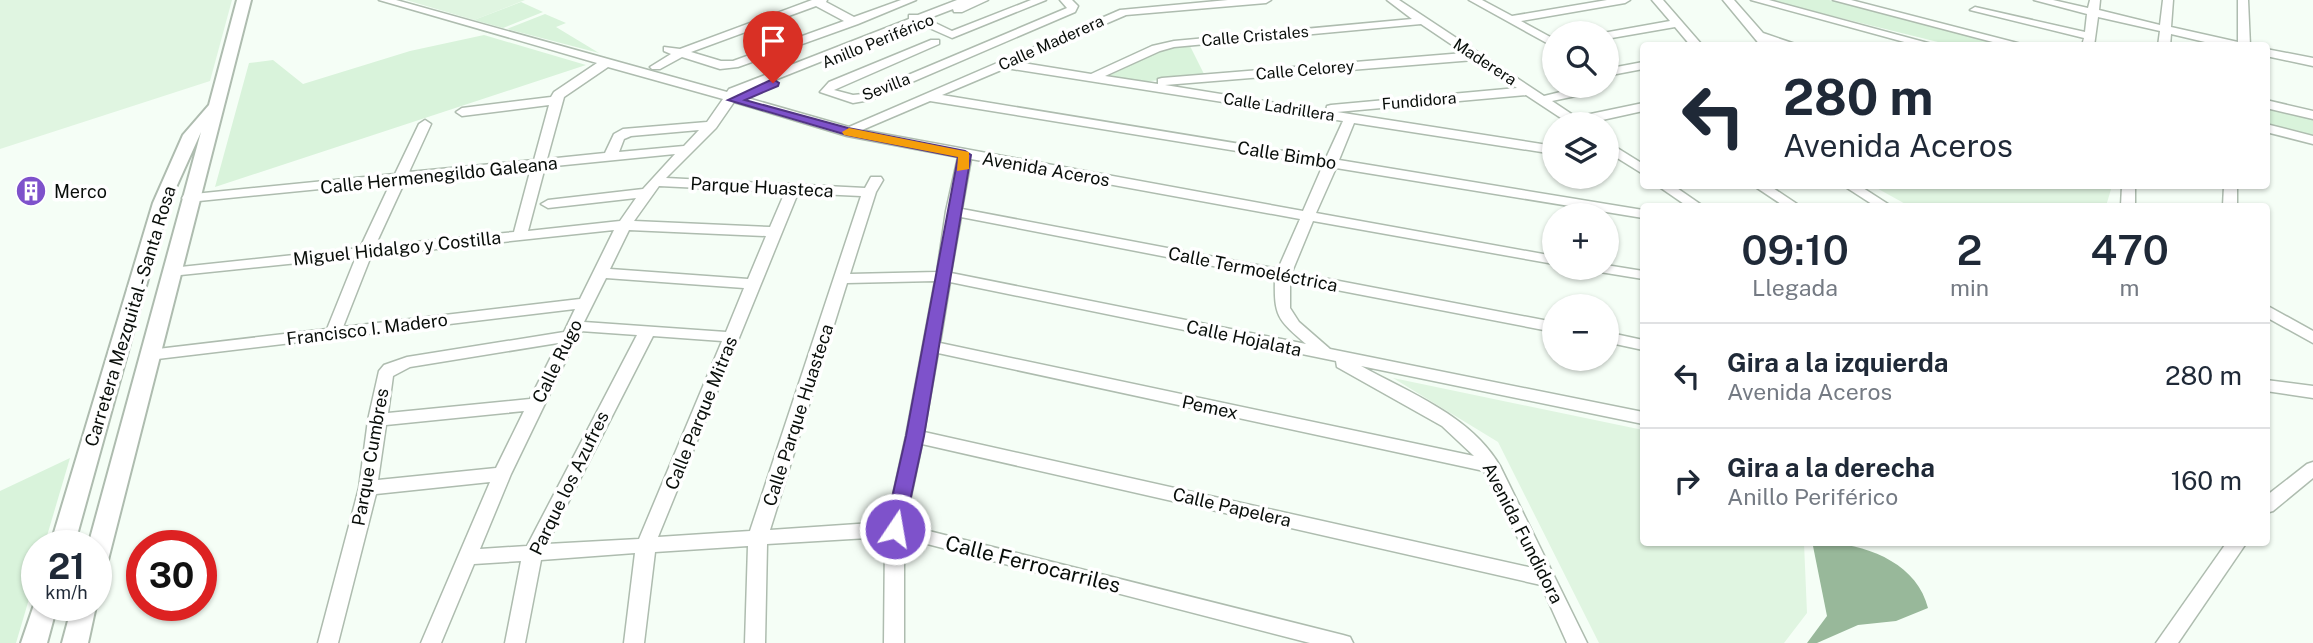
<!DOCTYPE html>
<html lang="es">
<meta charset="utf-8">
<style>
:root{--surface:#fff;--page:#f6f6f7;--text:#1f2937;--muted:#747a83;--line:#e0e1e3}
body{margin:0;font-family:"Public Sans",sans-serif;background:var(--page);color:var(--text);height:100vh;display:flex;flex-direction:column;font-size:26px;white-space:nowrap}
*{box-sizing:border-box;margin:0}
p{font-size:23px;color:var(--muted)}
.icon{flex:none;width:38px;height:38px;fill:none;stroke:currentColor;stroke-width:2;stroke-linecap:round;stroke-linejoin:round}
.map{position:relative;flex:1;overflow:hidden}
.drawer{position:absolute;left:1640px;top:203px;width:630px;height:343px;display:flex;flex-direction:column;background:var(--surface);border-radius:7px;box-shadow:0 2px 5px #0004}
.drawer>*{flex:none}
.guide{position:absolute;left:1640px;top:42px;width:630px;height:147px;border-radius:7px;box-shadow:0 2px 5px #0004;background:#fff;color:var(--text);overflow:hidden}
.controls{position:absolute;left:1542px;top:21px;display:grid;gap:14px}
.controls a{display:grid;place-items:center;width:77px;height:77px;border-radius:50%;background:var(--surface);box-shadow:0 2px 5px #0004;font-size:35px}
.speed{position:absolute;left:21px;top:530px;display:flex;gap:14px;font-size:35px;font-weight:700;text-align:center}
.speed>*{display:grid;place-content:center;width:91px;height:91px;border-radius:50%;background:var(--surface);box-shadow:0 2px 5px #0004;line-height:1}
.speed small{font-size:18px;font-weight:400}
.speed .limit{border:10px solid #d22;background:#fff;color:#111}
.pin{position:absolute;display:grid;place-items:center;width:60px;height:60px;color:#fff;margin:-72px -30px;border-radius:50% 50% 50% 0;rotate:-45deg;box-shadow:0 0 7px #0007}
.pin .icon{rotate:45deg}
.me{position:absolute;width:77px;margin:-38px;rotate:12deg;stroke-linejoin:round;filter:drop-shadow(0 0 5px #0008)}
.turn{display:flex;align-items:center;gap:24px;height:147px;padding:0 28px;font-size:32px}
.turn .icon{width:91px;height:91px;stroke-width:2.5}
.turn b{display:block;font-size:49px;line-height:60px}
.eta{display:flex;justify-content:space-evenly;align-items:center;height:119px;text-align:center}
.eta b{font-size:42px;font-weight:600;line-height:49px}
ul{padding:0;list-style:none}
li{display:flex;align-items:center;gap:21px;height:105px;padding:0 28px;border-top:2px solid var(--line)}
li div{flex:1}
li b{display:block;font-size:26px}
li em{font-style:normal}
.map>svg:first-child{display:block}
.built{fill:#e0f5e1}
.green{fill:#d9f3db}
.water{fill:#98b89a}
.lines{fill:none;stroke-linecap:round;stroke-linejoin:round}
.minor-casing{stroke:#aebcaf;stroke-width:3}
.major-casing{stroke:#aebcaf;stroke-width:4}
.minor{fill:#fff;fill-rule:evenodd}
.major{fill:#fff;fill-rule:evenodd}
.route{fill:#7e52cb;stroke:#523584;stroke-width:2}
.slow{fill:#f59e0b}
.labels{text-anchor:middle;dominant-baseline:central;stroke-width:7;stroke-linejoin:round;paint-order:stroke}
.far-street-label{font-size:16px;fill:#090e0a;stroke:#fff}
.street-label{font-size:18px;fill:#090e0a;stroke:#fff}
.poi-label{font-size:18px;fill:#090e0a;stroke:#fff;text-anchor:start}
.near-street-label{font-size:21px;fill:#090e0a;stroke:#fff}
</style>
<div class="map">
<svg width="2313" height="643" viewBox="0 0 2313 643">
<rect width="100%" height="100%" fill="#f5fef6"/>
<g class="built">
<polygon points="0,0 232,0 210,81 0,149"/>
<polygon points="406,0 525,0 474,20"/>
<polygon points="1873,186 2112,186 2106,206 1909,206"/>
<polygon points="1393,378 1643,430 1643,542 1804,543 1807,613 1784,643 1599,643 1498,442"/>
</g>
<g class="green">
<polygon points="1768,0 1829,0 2016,45 1950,45"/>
<polygon points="521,2 543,12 503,28 474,20"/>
<polygon points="545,14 566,23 556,27 599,53 507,29"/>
<polygon points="484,35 586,65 215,187 249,63 273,60 303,84 410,51"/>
<polygon points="1190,46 1205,76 1139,82 1108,76 1169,47"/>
<polygon points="2266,106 2313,118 2313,136 2266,125"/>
<polygon points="70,458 44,546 37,546 37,572 16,643 0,643 0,491"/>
</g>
<path class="water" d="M1831,543c41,3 87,23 97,65l-32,13 -38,4 -41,18h-10l20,-27 -14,-70z"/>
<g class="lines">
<g class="minor-casing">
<g id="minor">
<path d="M379,0h17l331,92 2,-3 180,-70v-4h9l39,-15h31l-26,12h-8l-1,-3 -26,10 25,12 79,-31h15l-94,38 -34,-15 -181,72 112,32 271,-117 108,-10h43l-5,3 -140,12 -109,47 74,12 61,-28 22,-5 238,-22 -25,-19h12l145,96 41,-10h15l-10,7 -38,8 24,16 67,-14v8l-59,13h-14l-44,-29 -189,17 217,34v8l-200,-31 -15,37 304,50v8l-307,-50 -20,45 238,43v8l-241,-43 -21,51 262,50v10l-264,-51v27l9,14 31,27 313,63v12l-282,-58c49,27 110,50 139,100l87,177h-20l-26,-58 -619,-141 -17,81 438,110 7,2 3,6h-43l-406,-105v105h-20l1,-106 -118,7 -2,99h-20l3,-97 -93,6 -11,91h-20l11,-90 -94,7 -16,83h-20l16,-82 -47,3 -33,79h-20l69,-161 -114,12 -38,149h-20l41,-155 9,-68 11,-49 5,-6 23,-8 157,-25 11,-23 -426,51 -8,-5 8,-5 178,-21 29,-72 -185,19 -7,-4 7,-4 189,-20 31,-66 -202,20 -5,-1 -2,-3 2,-3 211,-21 24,-50 6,-4 6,4 -22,48 125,-12 15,-55 -87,11 -6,-4 6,-4 89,-11 3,-5 43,-29zM1421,24l43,29 -302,25 -4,1v5l-53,-8 55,-25 14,-4zM1474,60l43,28 -186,17 -4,1 -1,5 -161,-26zM608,67l115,32 -16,23 -84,7 -9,5 -9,19 -58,6 17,-62zM1006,68l337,53 -17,37 -384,-63zM930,101l393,64 -20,46 -441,-81zM734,102l113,34 111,21 -12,54 -9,61 -87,2 26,-82 7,-12 -2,-3h-10l-6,11 -199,-10 50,-50zM699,130l-15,16 -65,6 5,-13 7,-3zM675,154l-32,35 -95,11 -7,4 7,4 88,-10 -16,23 -92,10 17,-64zM971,159l329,60 -22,50 -316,-60zM531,168l-17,64 -139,14 30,-65zM659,186l126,6 -15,35 -136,-6zM798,193l63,3 -111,335 -92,6zM961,217l314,61c-1,38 2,41 31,66l-355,-71zM614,230l-34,69 -237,28 28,-71zM629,230l137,6 -18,43 -138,-10zM606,278l138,10 -18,44 -142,-10zM935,281l-29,155 -19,86 -117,8 77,-247zM950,282l386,79 1,6 105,59 32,30 -534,-113zM580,331l57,4 -110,211 -47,3 31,-75zM653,336l69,5 -83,198 -92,5zM558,343l-28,56 -142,14 5,-37 17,-9zM938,353l546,118 49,97 -609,-136zM524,411l-28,57 -118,12 8,-55z"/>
<path d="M812,0h15l-1,2 28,15 47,-17h15l-58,24 -120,43 -18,2 -38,-12 -22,12h-8l-2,-2 21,-13 -7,-3v-4l16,2zM816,6l28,15 -111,40h-12l-30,-9z"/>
<polygon points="1060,0 1072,0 1078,6 1075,12 870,100 853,103 820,92 829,82 931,40 939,40 939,44 834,90 853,95 863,94 1067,8"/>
<polygon points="1469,0 1482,0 1512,16 1607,0 1630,0 1625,3 1521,21 1554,39 1554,47"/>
<polygon points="1652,0 1663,0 1703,46 1691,46 1675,27 1606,39 1606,33 1603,33 1670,21"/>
<polygon points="1723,0 1734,0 1763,33 1801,46 1771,43 1773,46 1761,46"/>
<polygon points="1751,0 1769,0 1939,46 1919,46"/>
<polygon points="1833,0 1851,0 2029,46 2008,46"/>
<polygon points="2034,0 2053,0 2088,8 2090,0 2100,0 2099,10 2160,25 2163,0 2173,0 2171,27 2238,42 2238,0 2248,0 2250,46 2222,46 2171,34 2170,46 2158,46 2160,31 2098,17 2094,46 2082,46 2084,38 1970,10 1975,7 2085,32 2087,14"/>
<polygon points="2266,49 2313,58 2313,66 2266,56"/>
<polygon points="1643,62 1643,69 1606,76 1606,69"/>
<polygon points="2266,100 2313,111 2313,119 2266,108"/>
<polygon points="2266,124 2313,136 2313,144 2266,132"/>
<polygon points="1606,141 1643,164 1643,174 1606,151"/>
<polygon points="1658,186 1674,186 1703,206 1687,206"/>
<polygon points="1754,186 1770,186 1800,206 1784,206"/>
<polygon points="1844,186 1860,186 1891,206 1875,206"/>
<polygon points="2122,186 2135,186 2135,206 2121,206"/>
<polygon points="2224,186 2237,186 2237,206 2223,206"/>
<polygon points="1606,265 1643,271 1643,279 1600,272 1593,268 1606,268"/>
<polygon points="2266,305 2313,331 2313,343 2266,317"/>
<polygon points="1606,332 1643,340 1643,350 1606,342"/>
<polygon points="2266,380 2313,386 2313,398 2266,391"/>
<polygon points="2313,462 2313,478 2273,511 2266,513 2266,496 2307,464"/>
<polygon points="2227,542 2247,542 2178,643 2156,643"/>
</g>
</g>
<g class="major-casing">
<g id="major">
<polygon points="237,0 251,0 108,560 104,566 96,569 96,546 88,546 201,132 169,203 74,546 50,546 153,203 183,135 209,105"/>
<polygon points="36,599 37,606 57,606 47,643 21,643"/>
<polygon points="72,606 96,606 88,643 62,643"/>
</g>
</g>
<use href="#minor" class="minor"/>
<use href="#major" class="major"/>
</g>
<polygon class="route" points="773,79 779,83 778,86 745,100 848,128 965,151 971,155 924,436 904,529 895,536 885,529 906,436 958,157 847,135 728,100"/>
<polygon class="slow" points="849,128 969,152 969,169 957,171 958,157 844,135 842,132"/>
<defs>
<g id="building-disc" transform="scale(1.575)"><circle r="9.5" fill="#7e52cb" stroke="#fff"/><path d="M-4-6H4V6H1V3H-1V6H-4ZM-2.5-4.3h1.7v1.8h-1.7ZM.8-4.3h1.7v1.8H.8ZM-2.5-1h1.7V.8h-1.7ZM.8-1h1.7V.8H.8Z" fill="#fff"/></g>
</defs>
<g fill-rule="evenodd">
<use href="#building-disc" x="31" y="191"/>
</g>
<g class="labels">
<g class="far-street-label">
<text transform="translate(1255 36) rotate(-5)">Calle Cristales</text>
<text transform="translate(878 41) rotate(-22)">Anillo Periférico</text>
<text transform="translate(1051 43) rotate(-24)">Calle Maderera</text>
<text transform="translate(1485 62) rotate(33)">Maderera</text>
<text transform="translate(1305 70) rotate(-5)">Calle Celorey</text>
<text transform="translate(886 87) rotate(-21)">Sevilla</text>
<text transform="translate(1419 101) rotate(-5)">Fundidora</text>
<text transform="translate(1279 107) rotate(9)">Calle Ladrillera</text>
</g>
<g class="street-label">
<text transform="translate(1287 155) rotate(9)">Calle Bimbo</text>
<text transform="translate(1046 169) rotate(10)">Avenida Aceros</text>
<text transform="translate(439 175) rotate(-6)">Calle Hermenegildo Galeana</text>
<text transform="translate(762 187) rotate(3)">Parque Huasteca</text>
<text transform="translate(397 248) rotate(-6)">Miguel Hidalgo y Costilla</text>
<text transform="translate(1253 269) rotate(11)">Calle Termoeléctrica</text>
<text transform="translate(130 316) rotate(-73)">Carretera Mezquital - Santa Rosa</text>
<text transform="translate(367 329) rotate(-7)">Francisco I. Madero</text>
<text transform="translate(1244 338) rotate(12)">Calle Hojalata</text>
<text transform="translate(557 361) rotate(-64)">Calle Rugo</text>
<text transform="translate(1210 407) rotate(12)">Pemex</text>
<text transform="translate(701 413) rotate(-68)">Calle Parque Mitras</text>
<text transform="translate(798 415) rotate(-72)">Calle Parque Huasteca</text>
<text transform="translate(370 457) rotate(-80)">Parque Cumbres</text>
<text transform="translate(569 483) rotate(-64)">Parque los Azufres</text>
<text transform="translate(1232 507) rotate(13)">Calle Papelera</text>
<text transform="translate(1523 533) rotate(63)">Avenida Fundidora</text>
</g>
<g class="poi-label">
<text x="54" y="191">Merco</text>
</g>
<g class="near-street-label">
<text transform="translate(1033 564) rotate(14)">Calle Ferrocarriles</text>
</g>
</g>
</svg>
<div class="controls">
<a><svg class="icon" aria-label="search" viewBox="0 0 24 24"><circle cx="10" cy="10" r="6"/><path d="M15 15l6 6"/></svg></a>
<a><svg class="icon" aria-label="layers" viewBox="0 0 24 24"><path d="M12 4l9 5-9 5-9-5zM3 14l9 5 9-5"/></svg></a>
<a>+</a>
<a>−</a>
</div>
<div class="speed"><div>21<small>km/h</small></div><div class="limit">30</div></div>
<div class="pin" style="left:773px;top:83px;background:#d93025"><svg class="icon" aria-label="arrive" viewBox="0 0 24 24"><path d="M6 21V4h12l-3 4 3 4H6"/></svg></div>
<svg class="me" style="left:895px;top:529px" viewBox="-20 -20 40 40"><circle r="17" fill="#7e52cb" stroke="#fff" stroke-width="3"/><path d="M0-11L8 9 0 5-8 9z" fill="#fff"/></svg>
<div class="guide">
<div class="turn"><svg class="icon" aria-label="left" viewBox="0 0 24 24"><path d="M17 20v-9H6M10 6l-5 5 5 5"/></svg><div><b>280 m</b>Avenida Aceros</div></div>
</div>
<section class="drawer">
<div class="eta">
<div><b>09:10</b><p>Llegada</p></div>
<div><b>2</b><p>min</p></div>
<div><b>470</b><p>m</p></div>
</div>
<ul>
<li><svg class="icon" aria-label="left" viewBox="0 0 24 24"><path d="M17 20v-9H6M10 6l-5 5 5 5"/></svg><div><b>Gira a la izquierda</b><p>Avenida Aceros</p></div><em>280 m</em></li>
<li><svg class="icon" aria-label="right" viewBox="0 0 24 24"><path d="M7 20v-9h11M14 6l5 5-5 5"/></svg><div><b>Gira a la derecha</b><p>Anillo Periférico</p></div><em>160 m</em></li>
</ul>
</section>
</div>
